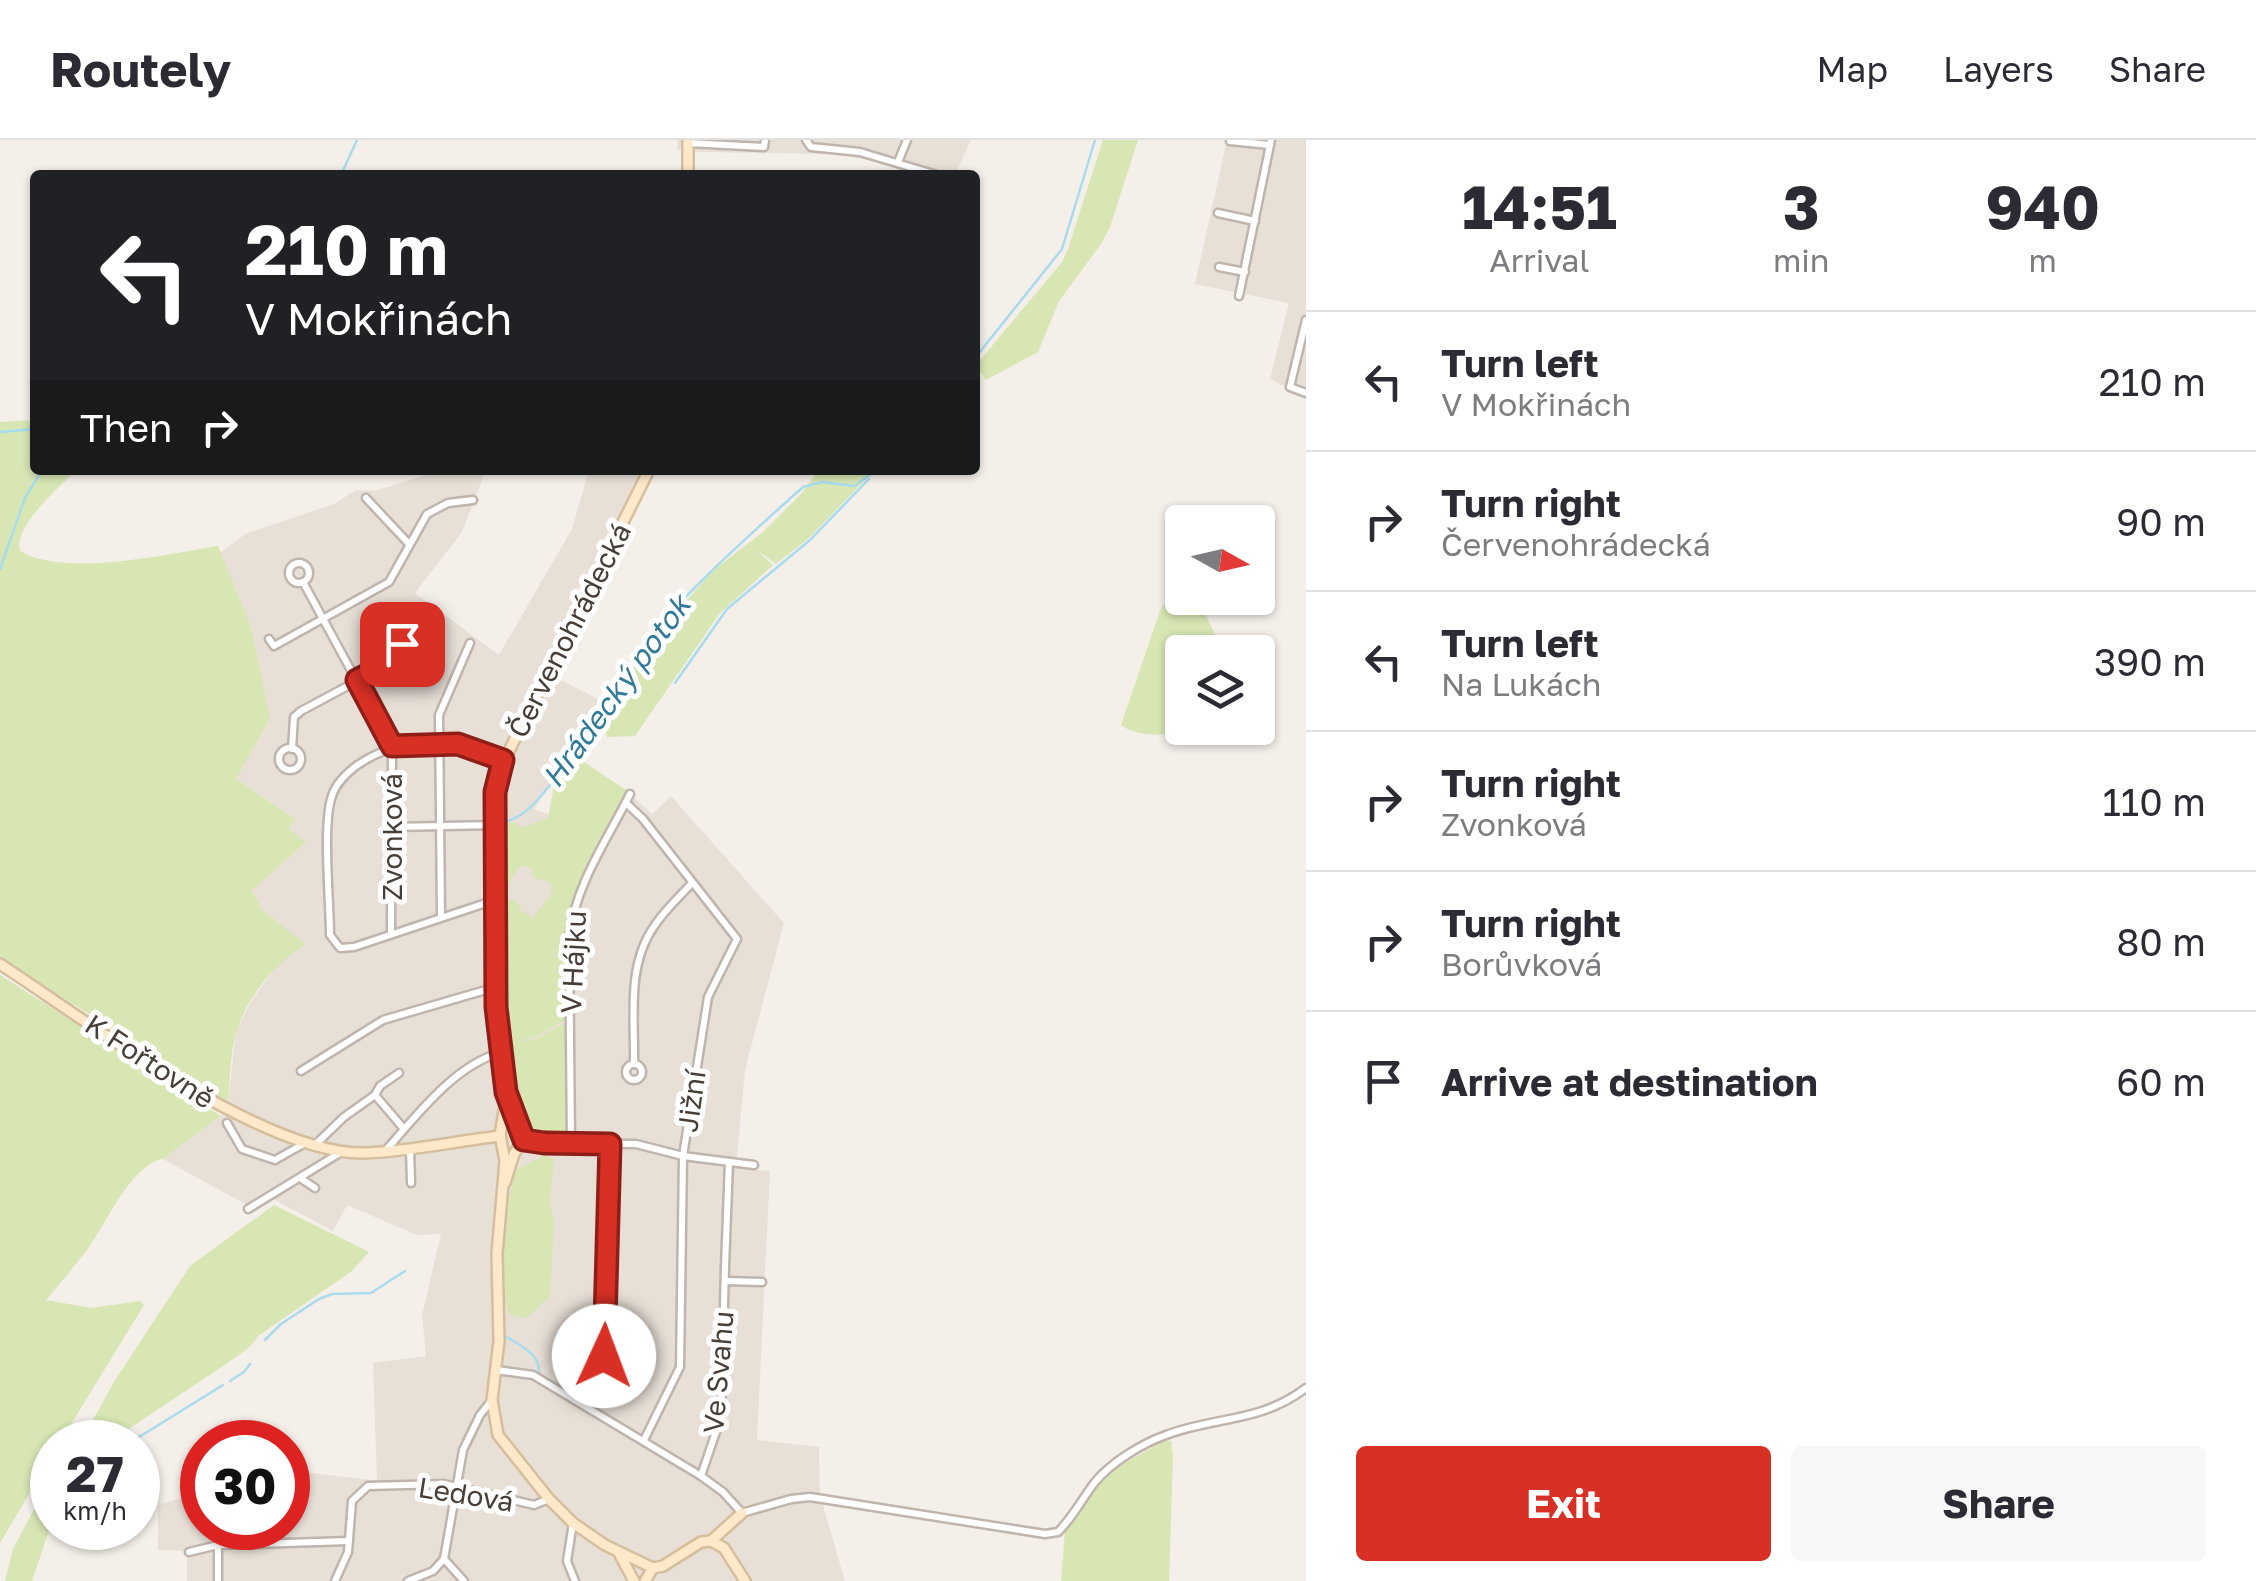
<!DOCTYPE html>
<meta charset="utf-8">
<style>
:root{--surface:#fff;--page:#f7f7f7;--text:#2b2b33;--muted:#7c7c81;--line:#e1e1e2;--accent:#d93025}
body{margin:0;font-family:"Golos Text",sans-serif;background:var(--page);color:var(--text);height:100vh;display:flex;flex-direction:column;font-size:38px;white-space:nowrap}
*{box-sizing:border-box;margin:0}
p{font-size:32px;color:var(--muted)}
.icon{flex:none;width:55px;height:55px;fill:none;stroke:currentColor;stroke-width:2;stroke-linecap:round;stroke-linejoin:round}
.map{position:relative;flex:1;overflow:hidden}
.side{display:flex;flex-direction:column;background:var(--surface);width:950px}
.side>*{flex:none}
.top-card{position:absolute;left:30px;top:30px;width:950px;height:305px;border-radius:10px;box-shadow:0 2px 8px #0004;background:#202124;color:#fff;overflow:hidden}
.needle{width:65px;rotate:98deg}
.tools{position:absolute;left:1165px;top:365px;display:grid;gap:20px}
.tools a{display:grid;place-items:center;width:110px;height:110px;border-radius:10px;background:var(--surface);box-shadow:0 2px 8px #0004;font-size:50px}
.speed{position:absolute;left:30px;top:1280px;display:flex;gap:20px;font-size:50px;font-weight:700;text-align:center}
.speed>*{display:grid;place-content:center;width:130px;height:130px;border-radius:50%;background:var(--surface);box-shadow:0 2px 8px #0004;line-height:1}
.speed small{font-size:25px;font-weight:400}
.speed .limit{border:15px solid #d22;background:#fff;color:#111}
.pin{position:absolute;display:grid;place-items:center;width:85px;height:85px;color:#fff;margin:-42px;border-radius:20px;box-shadow:0 5px 15px #0006}
.me{position:absolute;width:110px;margin:-55px;rotate:2deg;stroke-linejoin:round;filter:drop-shadow(0 0 8px #0008)}
.turn{display:flex;align-items:center;gap:35px;height:210px;padding:0 50px;font-size:45px}
.turn .icon{width:130px;height:130px;stroke-width:2.5}
.turn b{display:block;font-size:70px;line-height:85px}
.then{display:flex;align-items:center;height:95px;padding:0 50px;background:#0003;gap:20px;font-size:38px}
.eta{display:flex;justify-content:space-evenly;align-items:center;height:170px;text-align:center}
.eta b{font-size:60px;font-weight:700;line-height:70px}
.primary-button{display:flex;gap:20px;margin-top:auto;padding:20px 50px}
.primary-button a{flex:1;height:115px;border-radius:10px;background:var(--accent);color:#fff;font-size:40px;font-weight:700;line-height:115px;text-align:center}
.primary-button a+a{background:var(--page);color:var(--text)}
ul{padding:0;list-style:none}
li{display:flex;align-items:center;gap:30px;height:140px;padding:0 50px;border-top:2px solid var(--line)}
li div{flex:1}
li b{display:block;font-size:38px}
li em{font-style:normal}
header{display:flex;align-items:center;gap:60px;box-sizing:border-box;height:140px;padding:0 50px;background:var(--surface);border-bottom:2px solid var(--line)}
header strong{font-size:48px}
nav{display:flex;gap:55px;margin-inline-start:auto;font-size:35px}
main{display:flex;flex:1;min-height:0}
.map>svg:first-child{display:block}
.residential{fill:#e8e0d7}
.green{fill:#d7e6b3}
.lines{fill:none;stroke-linecap:round;stroke-linejoin:round}
.stream{stroke:#a8dbee;stroke-width:2.5}
.street-casing{stroke:#bfb5ac;stroke-width:11}
.secondary-casing{stroke:#d5be9d;stroke-width:14}
.street{stroke:#fff;stroke-width:6}
.secondary{stroke:#fde9ca;stroke-width:9}
.route-casing{stroke:#8d1f18;stroke-width:25}
.route{stroke:#d93025;stroke-width:18}
.labels{text-anchor:middle;dominant-baseline:central;stroke-width:10;stroke-linejoin:round;paint-order:stroke}
.street-label{font-size:28px;fill:#473f37;stroke:#fff}
.water-label{font-size:30px;font-style:italic;fill:#2f7a98;stroke:#fff}
</style>
<header>
<strong>Routely</strong>
<nav><a>Map</a><a>Layers</a><a>Share</a></nav>
</header>
<main>
<div class="map">
<svg width="1306" height="1441" viewBox="0 0 1306 1441">
<rect width="100%" height="100%" fill="#f4efe9"/>
<g class="residential">
<polygon points="678,0 971,0 955,35 918,35 879,22 836,14 700,12 677,9"/>
<polygon points="1227,0 1306,0 1306,257 1270,239 1289,163 1195,144"/>
<polygon points="443,330 486,330 462,392 415,453 499,515 572,389 589,330 641,330 545,532 600,560 534,669 596,693 626,650 652,674 671,656 784,783 745,930 736,1028 770,1031 757,1300 819,1307 820,1355 845,1441 187,1441 187,1411 158,1410 158,1365 202,1352 202,1388 288,1388 288,1330 377,1341 373,1223 426,1216 422,1175 441,1094 417,1095 347,1065 333,1091 267,1056 247,1065 163,1019 221,976 228,962 236,891 252,860 281,820 305,804 262,771 252,749 295,679 236,639 251,487 220,413 245,394 334,364 356,350 374,351"/>
</g>
<g class="green">
<polygon points="1103,0 1138,0 1110,87 1101,104 1059,161 1038,212 986,240 976,225 1062,122 1068,109"/>
<path d="M35,280v50h41c-17,18 -63,56 -56,81 46,27 146,3 198,-5l33,81 19,91 -34,61 59,40 -6,10 17,13 -54,48 11,21 43,33c-30,19 -58,51 -69,86 -7,22 -7,49 -9,72l-228,-144v-536z"/>
<polygon points="818,330 875,330 809,398 776,424 754,408 773,425 720,473 635,596 607,597 604,584 631,536 636,515 648,518 646,508 711,432 763,392 803,352"/>
<path d="M1182,435v23h16l25,54h-41v76h38c-29,2 -76,15 -99,-3l39,-114z"/>
<path d="M575,616l54,36c-24,41 -55,86 -62,134 -4,30 -1,63 -1,94l-31,17 -18,5 18,-3 32,-17 1,111 -5,5c-61,-3 -42,-52 -57,-93l7,-2h-7l-4,-6 -3,-47 4,-88 10,-3 8,7 -2,3 14,9 20,-26 -3,-2 3,-4 -11,-8 -3,3 -6,-4 -2,-9 -10,-3 -15,22 4,4 -7,3 1,-70 10,-2 7,6 27,-10 6,-32z"/>
<path d="M0,835l221,141 -58,43c-32,5 -58,67 -76,91 -13,17 -27,33 -41,50l45,8 49,-7 4,4 -84,137h-8v13l-52,88z"/>
<polygon points="545,1015 554,1019 550,1061 554,1082 550,1157 526,1178 509,1175 504,1156 502,1118 505,1083 515,1030"/>
<polygon points="274,1065 369,1112 352,1131 258,1196 251,1206 232,1220 109,1302 81,1302 114,1242 190,1126"/>
<polygon points="1165,1300 1171,1301 1173,1317 1169,1441 1061,1441 1065,1391 1085,1360 1111,1331"/>
<polygon points="52,1335 52,1382 32,1441 5,1441 13,1409"/>
</g>
<g class="lines">
<g class="stream">
<polyline points="341,35 357,0"/>
<polyline points="975,218 1062,109 1095,0"/>
<polyline points="0,292 35,289"/>
<polyline points="0,429 25,358 42,330"/>
<polyline points="675,543 727,469 810,400 869,339"/>
<path d="M502,685v-3c28,-3 49,-40 66,-61 27,-35 44,-77 71,-111 49,-61 106,-111 164,-163l19,-5 32,4 23,-16"/>
<path d="M505,1196c14,9 35,17 34,36"/>
<polyline points="265,1200 281,1184 319,1159 332,1154 371,1153 405,1131"/>
<polyline points="230,1241 244,1232 250,1224"/>
<polyline points="131,1302 223,1245"/>
<polyline points="64,1391 66,1388"/>
</g>
<g class="street-casing">
<g id="street">
<polyline points="806,0 811,7 860,12 937,35"/>
<polyline points="1230,1 1270,5"/>
<polyline points="688,3 764,7 765,0"/>
<polyline points="898,22 907,0"/>
<polyline points="1218,73 1255,81"/>
<polyline points="1219,127 1245,132"/>
<polyline points="1239,156 1271,0"/>
<polyline points="1306,180 1290,247 1306,253"/>
<polyline points="366,358 409,404"/>
<circle cx="299" cy="433" r="10"/>
<polyline points="303,442 392,606 391,793"/>
<polyline points="269,499 274,506 389,442 427,374 448,363 473,360"/>
<circle cx="407" cy="512" r="10"/>
<circle cx="290" cy="619" r="11"/>
<polyline points="292,609 294,577 301,571 400,518"/>
<polyline points="626,663 643,679 737,799 708,857 683,1016 680,1227 644,1300"/>
<polyline points="391,687 496,685"/>
<path d="M498,759l-144,48 -14,1 -10,-13c0,-33 -8,-112 2,-139 4,-13 14,-22 24,-30 44,-31 99,-28 147,-6"/>
<polyline points="441,775 439,575 470,503"/>
<circle cx="634" cy="932" r="8"/>
<path d="M634,924c1,-46 -8,-99 21,-139 10,-15 25,-29 37,-42"/>
<polyline points="301,931 383,880 496,847"/>
<polyline points="375,955 380,946 399,933"/>
<polyline points="227,983 242,1009 275,1020 307,1002"/>
<polyline points="525,1000 550,1003 636,1004 683,1016 754,1025"/>
<path d="M571,1003l-2,-207c8,-54 37,-94 61,-142"/>
<polyline points="316,1004 344,977 375,955 404,989"/>
<polyline points="410,1008 411,1043"/>
<path d="M387,1009c29,-33 69,-85 113,-96"/>
<polyline points="300,1038 315,1048"/>
<polyline points="248,1069 343,1011"/>
<polyline points="725,1126 729,1022"/>
<polyline points="725,1141 762,1142"/>
<path d="M496,1230l37,5 168,101 22,16 19,21 49,-14 19,-2 235,37 13,-2c15,-15 24,-33 37,-50 17,-20 46,-38 71,-47 50,-19 94,-12 140,-47"/>
<polyline points="584,1265 605,1216 610,1003"/>
<polyline points="701,1336 721,1277 725,1126"/>
<polyline points="573,1383 567,1421 575,1441"/>
<polyline points="218,1405 218,1441"/>
<polyline points="189,1412 218,1405 349,1401"/>
<polyline points="444,1419 464,1441"/>
<polyline points="335,1441 348,1412 352,1361 368,1346 444,1344 534,1365 549,1359"/>
<polyline points="408,1441 433,1431 444,1419 463,1310 480,1275 492,1260"/>
</g>
</g>
<g class="secondary-casing">
<g id="secondary">
<polyline points="688,35 688,0"/>
<path d="M0,824c86,56 262,190 363,189 45,-1 92,-12 137,-17"/>
<polyline points="505,965 500,995 505,1021 497,1114 499,1201 492,1260 498,1295 549,1359 573,1383 605,1405 653,1428 663,1426 701,1402 711,1401 724,1408 745,1441"/>
<polyline points="505,1043 514,1014 525,997 515,980 506,952 496,867 496,637 649,330"/>
<polyline points="711,1401 742,1373"/>
<polyline points="620,1415 634,1441"/>
<polyline points="645,1441 653,1428"/>
</g>
</g>
<use href="#street" class="street"/>
<use href="#secondary" class="secondary"/>
</g>
<g class="lines">
<g class="route-casing">
<polyline id="route" points="402,504 398,509 400,518 357,540 392,606 458,604 503,620 495,652 496,867 506,952 524,1000 544,1003 610,1004 604,1216"/>
</g>
<use href="#route" class="route"/>
</g>
<g class="labels">
<g class="street-label">
<text transform="translate(569 490) rotate(-63)">Červenohrádecká</text>
<text transform="translate(391 697) rotate(-90)">Zvonková</text>
<text transform="translate(573 822) rotate(-87)">V Hájku</text>
<text transform="translate(150 921) rotate(33)">K Fořtovně</text>
<text transform="translate(691 961) rotate(-82)">Jižní</text>
<text transform="translate(718 1232) rotate(-85)">Ve Svahu</text>
<text transform="translate(466 1354) rotate(9)">Ledová</text>
</g>
<g class="water-label">
<text transform="translate(616 551) rotate(-54)">Hrádecký potok</text>
</g>
</g>
</svg>
<div class="tools">
<a><svg class="needle" viewBox="-14 -14 28 28"><path d="M0-13l5 13h-10z" fill="#e53935"/><path d="M0 13l5-13h-10z" fill="#7c7c81"/></svg></a>
<a><svg class="icon" aria-label="layers" viewBox="0 0 24 24"><path d="M12 4l9 5-9 5-9-5zM3 14l9 5 9-5"/></svg></a>
</div>
<div class="speed"><div>27<small>km/h</small></div><div class="limit">30</div></div>
<div class="pin" style="left:402px;top:504px;background:#d93025"><svg class="icon" aria-label="arrive" viewBox="0 0 24 24"><path d="M6 21V4h12l-3 4 3 4H6"/></svg></div>
<svg class="me" style="left:604px;top:1216px" viewBox="-20 -20 40 40"><circle r="19" fill="#fff"/><path d="M0-13L10 11 0 6-10 11z" fill="#d93025"/></svg>
<div class="top-card">
<div class="turn"><svg class="icon" aria-label="left" viewBox="0 0 24 24"><path d="M17 20v-9H6M10 6l-5 5 5 5"/></svg><div><b>210 m</b>V Mokřinách</div></div>
<div class="then">Then<svg class="icon" aria-label="right" viewBox="0 0 24 24"><path d="M7 20v-9h11M14 6l5 5-5 5"/></svg></div>
</div>
</div>
<section class="side">
<div class="eta">
<div><b>14:51</b><p>Arrival</p></div>
<div><b>3</b><p>min</p></div>
<div><b>940</b><p>m</p></div>
</div>
<ul>
<li><svg class="icon" aria-label="left" viewBox="0 0 24 24"><path d="M17 20v-9H6M10 6l-5 5 5 5"/></svg><div><b>Turn left</b><p>V Mokřinách</p></div><em>210 m</em></li>
<li><svg class="icon" aria-label="right" viewBox="0 0 24 24"><path d="M7 20v-9h11M14 6l5 5-5 5"/></svg><div><b>Turn right</b><p>Červenohrádecká</p></div><em>90 m</em></li>
<li><svg class="icon" aria-label="left" viewBox="0 0 24 24"><path d="M17 20v-9H6M10 6l-5 5 5 5"/></svg><div><b>Turn left</b><p>Na Lukách</p></div><em>390 m</em></li>
<li><svg class="icon" aria-label="right" viewBox="0 0 24 24"><path d="M7 20v-9h11M14 6l5 5-5 5"/></svg><div><b>Turn right</b><p>Zvonková</p></div><em>110 m</em></li>
<li><svg class="icon" aria-label="right" viewBox="0 0 24 24"><path d="M7 20v-9h11M14 6l5 5-5 5"/></svg><div><b>Turn right</b><p>Borůvková</p></div><em>80 m</em></li>
<li><svg class="icon" aria-label="arrive" viewBox="0 0 24 24"><path d="M6 21V4h12l-3 4 3 4H6"/></svg><div><b>Arrive at destination</b></div><em>60 m</em></li>
</ul>
<div class="primary-button"><a>Exit</a><a>Share</a></div>
</section>
</main>
